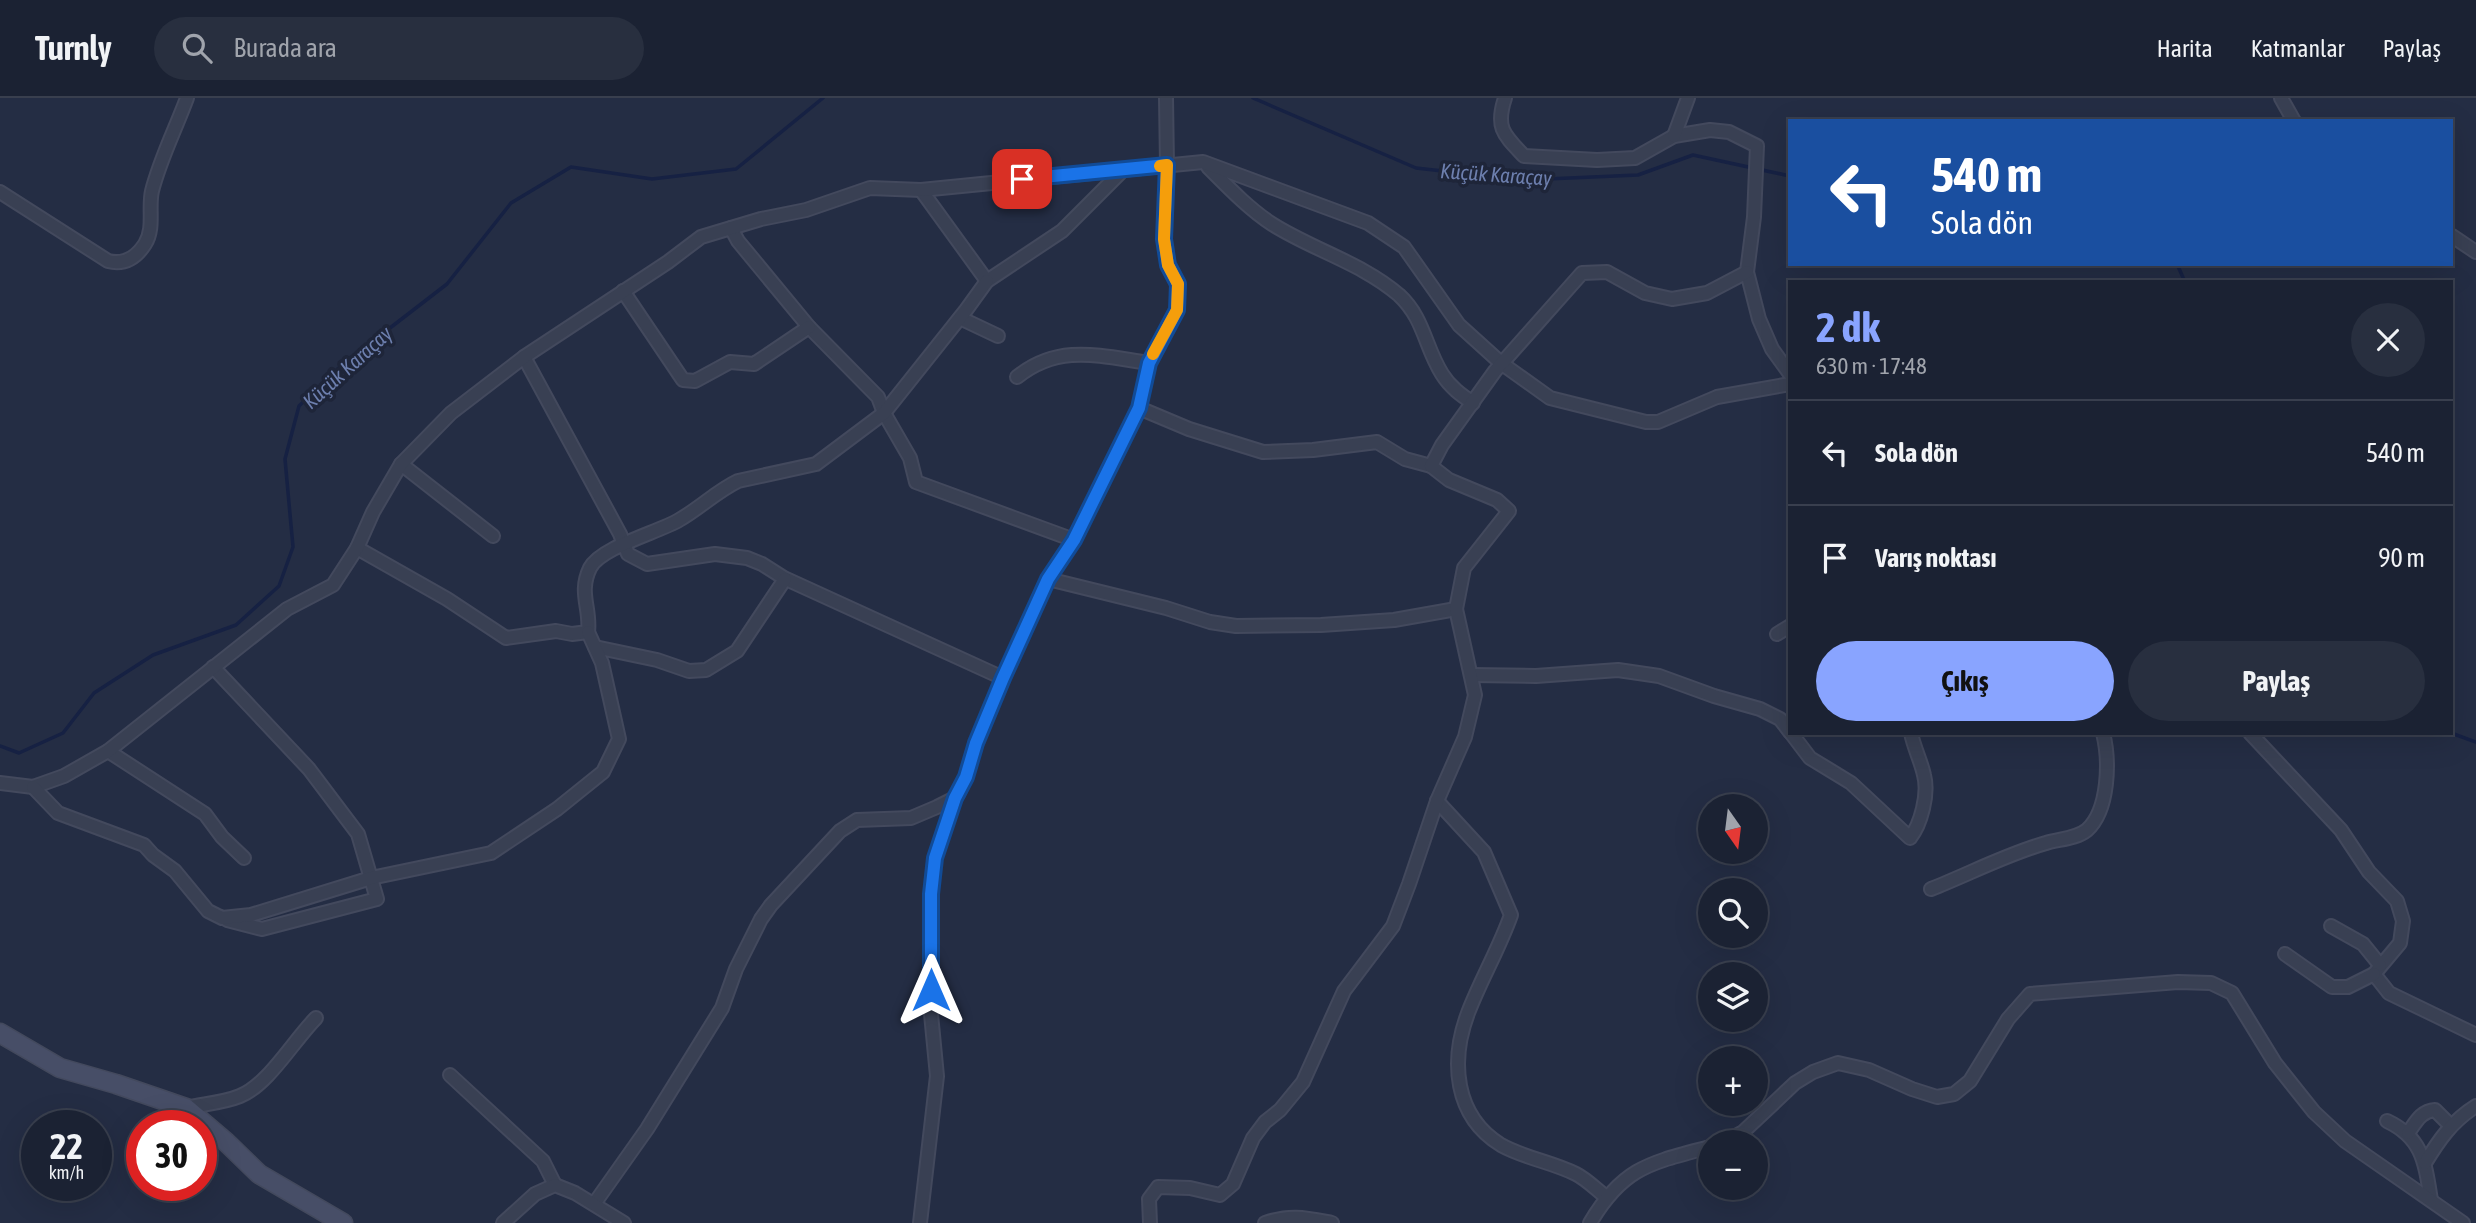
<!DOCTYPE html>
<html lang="tr">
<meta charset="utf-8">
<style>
:root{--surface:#1b2233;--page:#282f3f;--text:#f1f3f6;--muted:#a0a4ac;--line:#393f4e;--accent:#89a4ff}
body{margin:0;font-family:"Asap Condensed",sans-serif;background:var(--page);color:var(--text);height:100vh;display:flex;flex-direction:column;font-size:26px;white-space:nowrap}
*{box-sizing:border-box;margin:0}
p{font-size:23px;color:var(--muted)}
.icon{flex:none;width:38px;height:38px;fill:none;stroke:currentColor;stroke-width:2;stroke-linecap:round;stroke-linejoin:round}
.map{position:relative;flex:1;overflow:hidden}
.details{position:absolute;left:1788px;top:182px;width:665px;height:455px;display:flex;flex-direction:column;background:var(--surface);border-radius:0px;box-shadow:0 7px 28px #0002,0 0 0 2px var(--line)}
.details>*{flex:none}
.guide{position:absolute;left:1788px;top:21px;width:665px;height:147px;border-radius:0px;box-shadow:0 7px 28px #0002,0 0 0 2px var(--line);background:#1a4fa0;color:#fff;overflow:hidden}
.needle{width:46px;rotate:166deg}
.tools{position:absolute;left:1698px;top:696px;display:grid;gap:14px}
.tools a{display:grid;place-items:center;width:70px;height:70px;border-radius:50%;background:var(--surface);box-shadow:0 7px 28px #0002,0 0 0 2px var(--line);font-size:35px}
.speed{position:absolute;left:21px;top:1012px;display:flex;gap:14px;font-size:35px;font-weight:700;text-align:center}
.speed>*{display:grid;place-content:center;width:91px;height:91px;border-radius:50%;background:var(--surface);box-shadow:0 7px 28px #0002,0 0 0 2px var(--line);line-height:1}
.speed small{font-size:18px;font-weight:400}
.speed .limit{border:10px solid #d22;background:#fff;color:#111}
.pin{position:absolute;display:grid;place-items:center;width:60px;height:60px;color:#fff;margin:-30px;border-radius:14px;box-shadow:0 4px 10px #0006}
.me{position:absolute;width:77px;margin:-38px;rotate:0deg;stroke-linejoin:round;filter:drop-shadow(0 0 5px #0008)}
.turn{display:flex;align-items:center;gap:24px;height:147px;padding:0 28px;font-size:32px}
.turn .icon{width:91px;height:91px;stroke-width:2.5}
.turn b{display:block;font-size:49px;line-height:60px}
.round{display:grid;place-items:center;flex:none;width:74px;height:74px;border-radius:37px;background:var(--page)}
.summary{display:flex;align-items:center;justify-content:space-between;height:119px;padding:0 28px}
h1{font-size:42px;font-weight:700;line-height:52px;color:var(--accent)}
.cta{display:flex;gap:14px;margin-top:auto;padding:14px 28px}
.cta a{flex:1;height:80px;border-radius:42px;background:var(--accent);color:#111;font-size:28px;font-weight:700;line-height:80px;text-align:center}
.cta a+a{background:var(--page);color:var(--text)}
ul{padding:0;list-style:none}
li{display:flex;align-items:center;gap:21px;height:105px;padding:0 28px;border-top:2px solid var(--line)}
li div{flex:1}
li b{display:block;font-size:26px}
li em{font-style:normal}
header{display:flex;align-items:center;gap:42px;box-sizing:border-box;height:98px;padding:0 35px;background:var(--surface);border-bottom:2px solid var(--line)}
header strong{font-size:33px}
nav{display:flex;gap:38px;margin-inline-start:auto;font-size:24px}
.search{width:490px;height:63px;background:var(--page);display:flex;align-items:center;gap:18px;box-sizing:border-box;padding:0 24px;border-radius:38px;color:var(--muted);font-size:26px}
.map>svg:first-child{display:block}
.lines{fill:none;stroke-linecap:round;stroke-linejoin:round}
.stream{stroke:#162143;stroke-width:3.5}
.street-casing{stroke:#43495d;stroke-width:16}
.secondary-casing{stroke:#43495d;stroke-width:21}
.street{stroke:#394053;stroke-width:12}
.secondary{stroke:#474e67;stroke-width:18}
.route-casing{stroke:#114b97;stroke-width:18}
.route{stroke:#1a73e8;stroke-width:12}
.slow{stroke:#f59e0b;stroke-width:12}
.labels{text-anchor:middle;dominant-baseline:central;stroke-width:7;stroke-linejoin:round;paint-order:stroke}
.water-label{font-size:21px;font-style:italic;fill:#6d7fae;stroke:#1e2539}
</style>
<header>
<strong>Turnly</strong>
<div class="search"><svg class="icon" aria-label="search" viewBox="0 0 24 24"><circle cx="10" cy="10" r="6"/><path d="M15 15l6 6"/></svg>Burada ara</div>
<nav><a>Harita</a><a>Katmanlar</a><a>Paylaş</a></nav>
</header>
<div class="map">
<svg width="2476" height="1125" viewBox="0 0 2476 1125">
<rect width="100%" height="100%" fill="#242d44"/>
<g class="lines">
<g class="stream">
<polyline points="1253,0 1416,70 1522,82 1638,77 1693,57 1790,78"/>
<polyline points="2177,166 2185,184"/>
<polyline points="2451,635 2476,644"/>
<polyline points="0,648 19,655 63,635 94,595 153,557 236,527 279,488 293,449 285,361 299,308 342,267 447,186 511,105 571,69 652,81 736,71 823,0"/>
</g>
<g class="street-casing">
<g id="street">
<path d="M1505,0c-10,30 -1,37 19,58l73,4 38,-2 39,-22 36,-6 19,2 28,14 -3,71 -7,55 12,47 13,30 18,25"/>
<polyline points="2281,0 2294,23"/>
<polyline points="1674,38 1688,0"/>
<path d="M1208,69c20,20 41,42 64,57 41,26 90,39 127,71 25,23 26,52 43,79 8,13 19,21 31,29"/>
<polyline points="921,92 987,183 1062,133 1124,71"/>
<path d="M0,94l108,69c16,4 28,-3 37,-17 10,-16 3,-36 7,-53 8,-32 24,-63 35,-93"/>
<polyline points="731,130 738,143 809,229 878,299 884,315 910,360 916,384 1074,442"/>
<polyline points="2452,138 2476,154"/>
<polyline points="623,193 683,282 695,283 730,264 754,266 809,229"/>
<polyline points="960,220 998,238"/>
<polyline points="524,259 620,436 628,456 647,466 715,456 747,460 762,466 784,480 1003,580"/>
<path d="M1017,279c42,-34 83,-21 132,-14"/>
<polyline points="1139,310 1189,331 1263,354 1313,352 1377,344 1405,361 1431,368"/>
<polyline points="401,366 493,438"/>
<path d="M357,450l90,51 59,39 50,-7 16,3 16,-2c3,-24 -10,-39 2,-64 11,-21 69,-36 89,-48 21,-12 38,-29 59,-39l78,-17 68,-51 82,-103 21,-29"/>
<polyline points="1048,481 1166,510 1210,524 1236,528 1321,527 1394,522 1456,511"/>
<polyline points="1777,536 1790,528"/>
<polyline points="595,549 657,562 689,573 706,572 737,553 785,481"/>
<polyline points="213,569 309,671 358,736 377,801 262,831 227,822"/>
<polyline points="1472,577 1536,578 1618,572 1659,578 1714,598 1760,611 1780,621 1790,634"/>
<path d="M1791,635l19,25 41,25 59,55c11,-14 19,-44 14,-63 -3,-14 -10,-27 -13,-42"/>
<polyline points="2250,635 2341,732 2369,774 2397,803 2403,823 2400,845 2374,876 2389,895 2476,937"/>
<polyline points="108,653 205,716 222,739 244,760"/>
<polyline points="0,685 33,689 64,678 108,653 287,511 333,487 357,450 373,414 401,366 451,315 524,259 668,164 701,139 761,121 806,112 870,90 921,92 1203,64 1368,125 1404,149 1459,227 1501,265 1550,300 1646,324 1658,324 1717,299 1790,286"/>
<polyline points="33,689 58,715 144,747 153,757 175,773 208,813 222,820 251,817 371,780 491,755 557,711 603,674 619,641 602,565 588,534"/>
<path d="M1437,703l47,51 27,63c-12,34 -30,64 -43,98 -18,48 -14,103 33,132 23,13 51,17 75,29 10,5 20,15 29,22"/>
<path d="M1931,791c38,-15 76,-35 115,-46 13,-4 30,-4 41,-13 22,-20 23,-69 16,-97"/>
<polyline points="2331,828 2363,846 2380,867"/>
<polyline points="2285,856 2332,889 2348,889 2374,876"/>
<polyline points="450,977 543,1063 555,1087"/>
<path d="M186,1010c17,-4 37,-5 54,-12 28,-11 54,-56 76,-78"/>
<path d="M2387,1023c36,17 38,42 44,79"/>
<path d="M2408,1035c8,-11 13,-22 27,-23l15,15"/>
<polyline points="1723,1045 1743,1034 1795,985 1813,974 1838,965 1869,972 1912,991 1937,999 1954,996 1970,983 2008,921 2030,896 2178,884 2211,885 2232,895 2275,965 2314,1014 2345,1043 2463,1125"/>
<path d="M2425,1065c14,-23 27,-42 51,-57"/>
<polyline points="594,1106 647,1031 722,910 736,871 761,821 771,807 840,733 857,722 911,720 937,709 955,700 958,696 966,679 976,645 1003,580 1048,481 1074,442 1139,310 1149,265 1177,212 1178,186 1168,167 1164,141 1167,67 1166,0"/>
<polyline points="503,1125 535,1096 555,1087 575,1095 624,1125"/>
<polyline points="920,1125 937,978 931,916 931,796 935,760 955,700"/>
<polyline points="1150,1125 1149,1101 1158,1089 1190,1090 1220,1097 1233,1086 1253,1040 1265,1024 1280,1012 1303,984 1344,893 1393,828 1409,786 1437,703 1465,639 1475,597 1456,511 1464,470 1509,413 1497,402 1449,382 1431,368 1442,347 1495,273 1582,175 1607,174 1645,195 1672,201 1707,195 1747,174"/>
<path d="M1265,1125c26,-9 41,-5 67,0"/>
<path d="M1590,1125c33,-56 60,-60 120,-76"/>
</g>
</g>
<g class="secondary-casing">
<polyline id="secondary" points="0,935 60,970 116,986 186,1010 226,1044 259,1076 343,1125"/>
</g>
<use href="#street" class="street"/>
<use href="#secondary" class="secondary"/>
</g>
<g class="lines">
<g class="route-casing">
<polyline id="route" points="931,892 931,796 935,760 955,700 966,679 976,645 1003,580 1048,481 1074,442 1139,310 1149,265 1177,212 1178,186 1168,167 1164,141 1167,67 1022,81"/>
</g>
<use href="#route" class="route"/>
<polyline class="slow" points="1153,256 1177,212 1178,186 1168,167 1164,141 1167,67 1160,68"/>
</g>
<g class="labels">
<g class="water-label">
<text transform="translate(1496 76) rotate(4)">Küçük Karaçay</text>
<text transform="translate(347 269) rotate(-42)">Küçük Karaçay</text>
</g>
</g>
</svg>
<div class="tools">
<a><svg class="needle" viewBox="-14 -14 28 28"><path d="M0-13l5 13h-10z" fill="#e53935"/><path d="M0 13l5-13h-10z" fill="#a0a4ac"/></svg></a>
<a><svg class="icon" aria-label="search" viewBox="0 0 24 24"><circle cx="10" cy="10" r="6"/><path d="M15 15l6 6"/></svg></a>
<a><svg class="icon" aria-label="layers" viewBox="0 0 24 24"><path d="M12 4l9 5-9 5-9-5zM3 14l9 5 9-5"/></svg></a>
<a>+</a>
<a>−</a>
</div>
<div class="speed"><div>22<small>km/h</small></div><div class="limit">30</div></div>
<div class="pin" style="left:1022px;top:81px;background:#d93025"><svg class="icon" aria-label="arrive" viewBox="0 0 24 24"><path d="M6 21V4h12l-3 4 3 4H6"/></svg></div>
<svg class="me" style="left:931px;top:892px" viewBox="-20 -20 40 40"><path d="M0-17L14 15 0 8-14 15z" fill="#1a73e8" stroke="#fff" stroke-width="4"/></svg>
<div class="guide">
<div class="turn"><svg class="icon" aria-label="left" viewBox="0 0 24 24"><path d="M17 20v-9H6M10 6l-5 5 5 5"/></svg><div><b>540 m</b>Sola dön</div></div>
</div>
<section class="details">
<div class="summary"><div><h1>2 dk</h1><p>630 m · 17:48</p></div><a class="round"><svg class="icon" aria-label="close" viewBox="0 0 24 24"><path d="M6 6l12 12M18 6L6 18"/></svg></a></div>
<ul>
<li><svg class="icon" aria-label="left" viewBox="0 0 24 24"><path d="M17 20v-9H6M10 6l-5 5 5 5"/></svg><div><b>Sola dön</b></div><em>540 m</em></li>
<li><svg class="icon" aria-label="arrive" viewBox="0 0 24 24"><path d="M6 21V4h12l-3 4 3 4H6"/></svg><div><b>Varış noktası</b></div><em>90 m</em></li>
</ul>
<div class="cta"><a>Çıkış</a><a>Paylaş</a></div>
</section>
</div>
